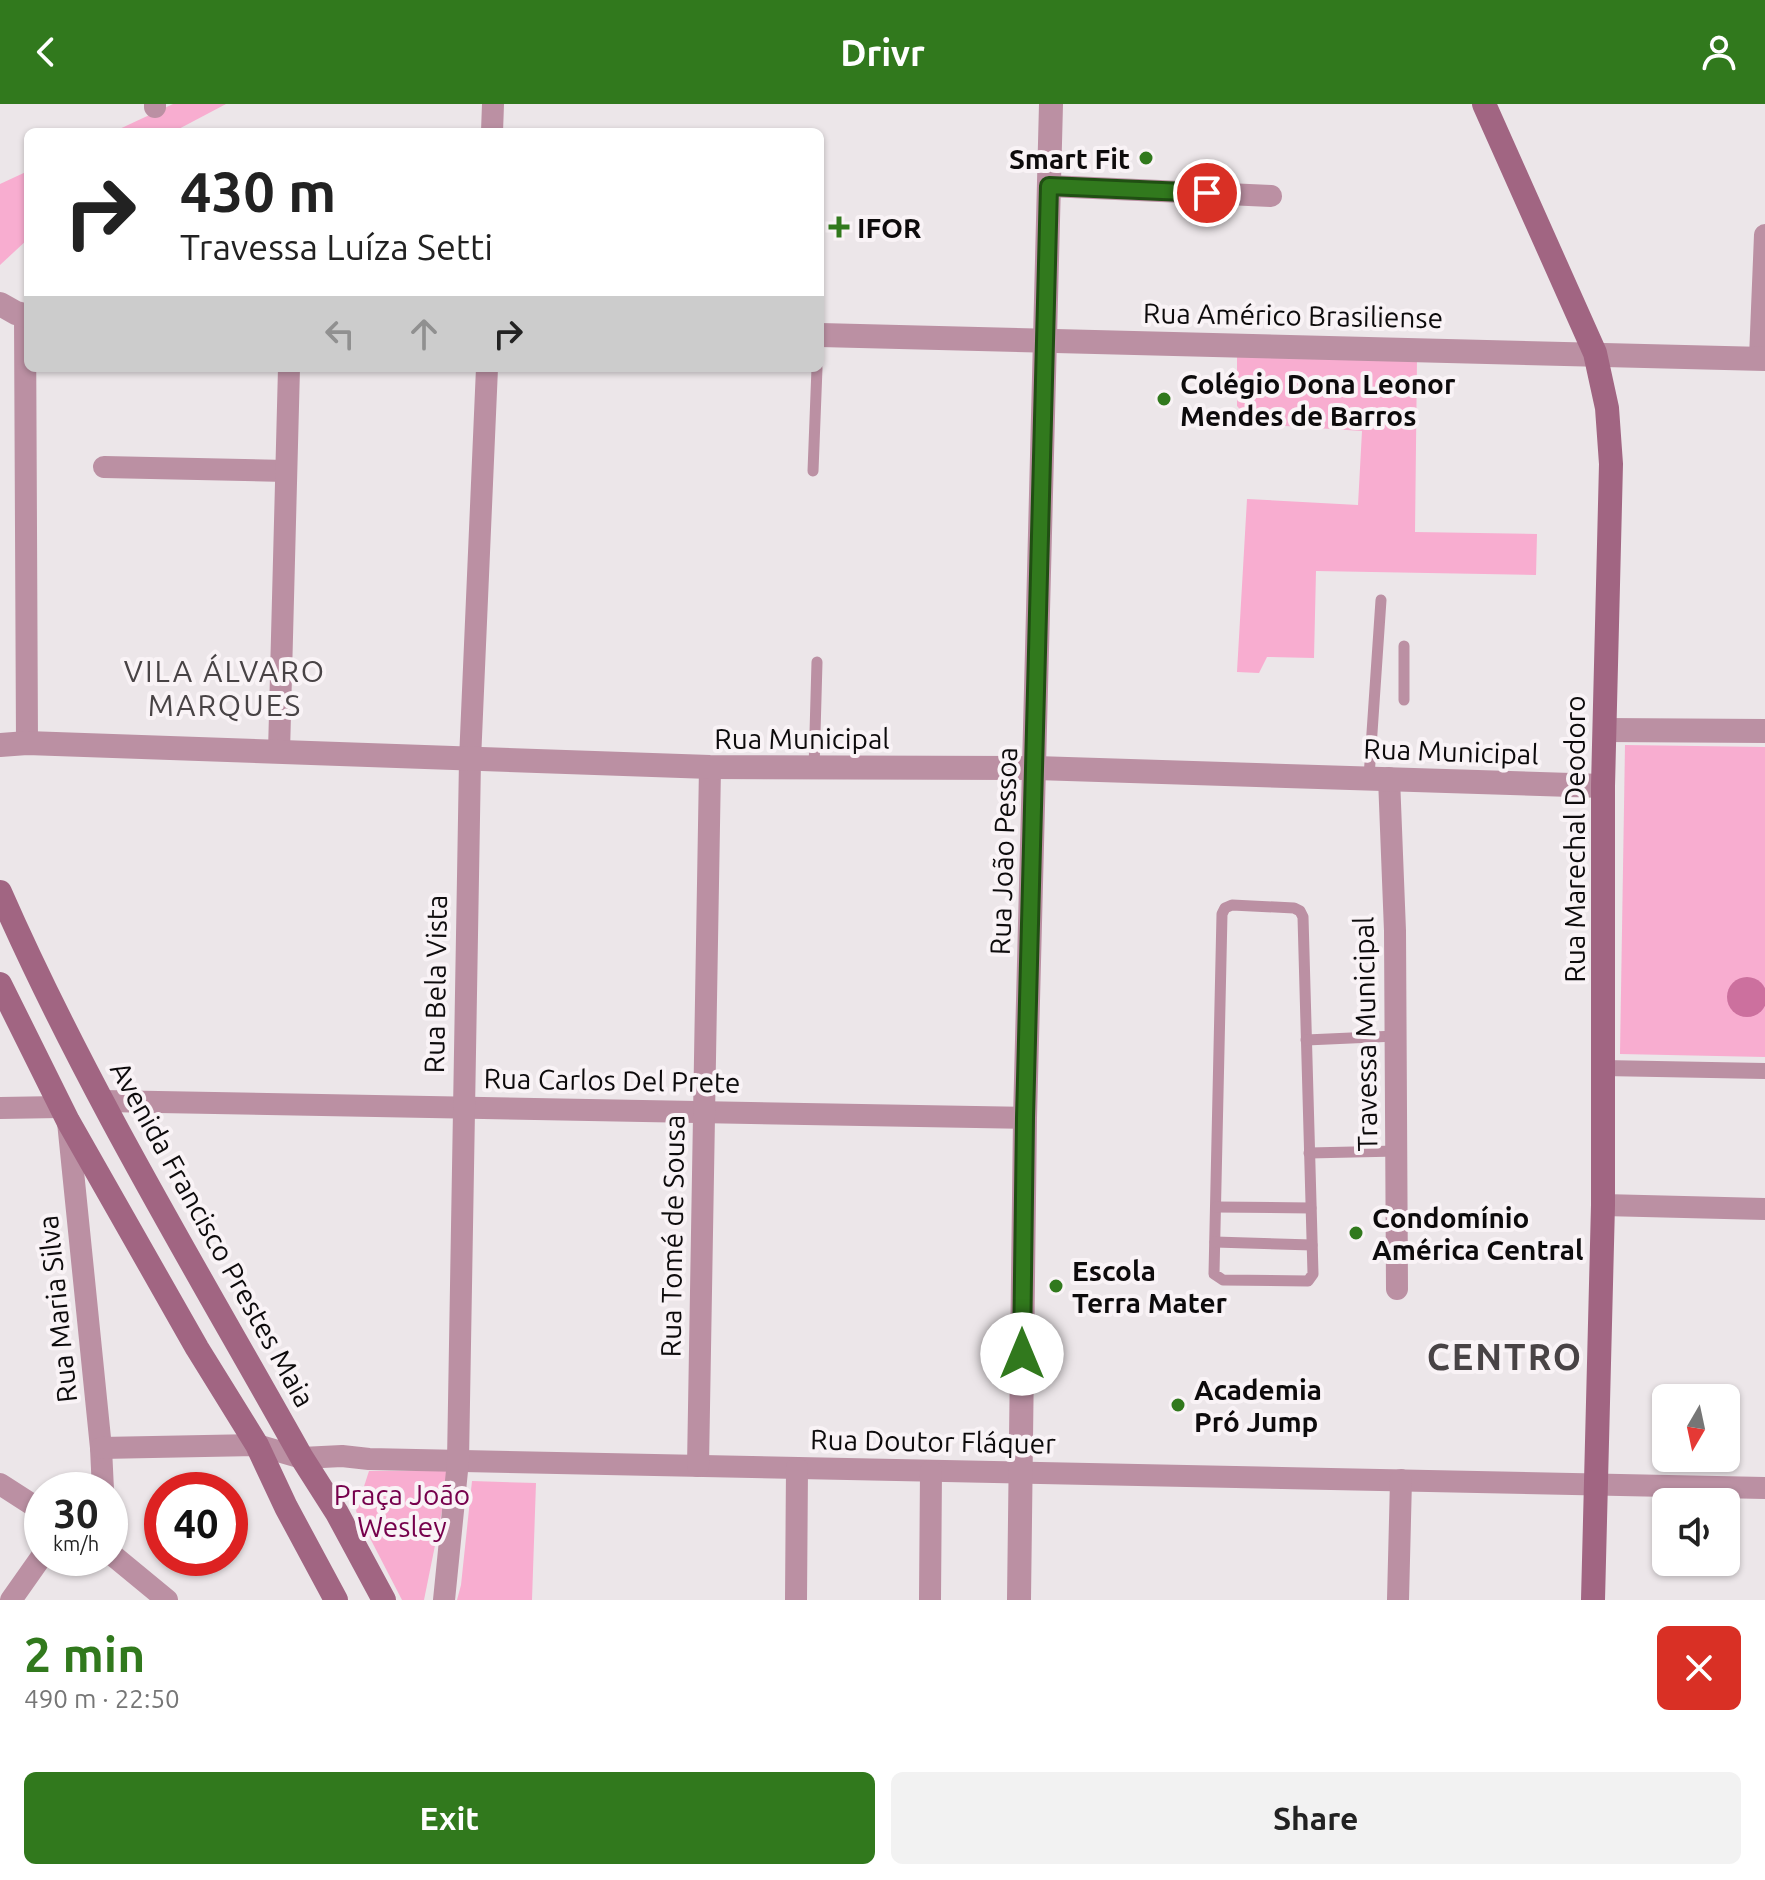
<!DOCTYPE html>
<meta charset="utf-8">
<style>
:root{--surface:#fff;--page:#f2f2f2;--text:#222;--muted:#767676;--accent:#31791d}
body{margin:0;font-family:Ubuntu,sans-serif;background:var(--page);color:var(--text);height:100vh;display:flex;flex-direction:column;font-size:30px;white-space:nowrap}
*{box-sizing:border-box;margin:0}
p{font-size:26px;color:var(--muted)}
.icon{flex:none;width:44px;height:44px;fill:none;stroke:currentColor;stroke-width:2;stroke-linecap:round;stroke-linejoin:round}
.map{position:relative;height:1496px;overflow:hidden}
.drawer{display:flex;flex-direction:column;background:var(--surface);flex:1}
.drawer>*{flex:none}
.banner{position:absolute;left:24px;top:24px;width:800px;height:244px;border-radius:12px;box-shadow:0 2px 6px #0004;background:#fff;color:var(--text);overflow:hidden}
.needle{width:52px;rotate:189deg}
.controls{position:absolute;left:1652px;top:1280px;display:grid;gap:16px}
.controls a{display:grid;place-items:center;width:88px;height:88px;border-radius:12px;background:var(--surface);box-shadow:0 2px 6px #0004;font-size:40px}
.speed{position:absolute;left:24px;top:1368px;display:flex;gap:16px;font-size:40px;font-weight:700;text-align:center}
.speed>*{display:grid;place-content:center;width:104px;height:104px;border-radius:50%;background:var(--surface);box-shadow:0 2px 6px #0004;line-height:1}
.speed small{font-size:20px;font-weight:400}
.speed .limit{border:12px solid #d22;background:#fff;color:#111}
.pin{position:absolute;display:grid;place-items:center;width:68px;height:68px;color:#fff;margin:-34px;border:4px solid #fff;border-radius:50%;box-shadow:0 2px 8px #0007}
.me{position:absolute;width:88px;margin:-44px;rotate:0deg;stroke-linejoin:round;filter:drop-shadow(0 0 6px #0008)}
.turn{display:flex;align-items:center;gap:28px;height:168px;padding:0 24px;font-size:36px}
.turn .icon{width:104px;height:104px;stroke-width:2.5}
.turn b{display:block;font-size:56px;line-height:68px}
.lanes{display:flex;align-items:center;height:76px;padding:0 24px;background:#0003;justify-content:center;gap:40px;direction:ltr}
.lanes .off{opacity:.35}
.round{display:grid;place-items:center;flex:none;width:84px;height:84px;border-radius:12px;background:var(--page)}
.headline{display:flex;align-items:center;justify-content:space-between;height:136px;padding:0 24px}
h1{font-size:48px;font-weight:700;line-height:60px;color:var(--accent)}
.cta{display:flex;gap:16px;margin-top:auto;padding:16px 24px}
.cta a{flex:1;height:92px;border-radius:12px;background:var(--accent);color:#fff;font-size:32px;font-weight:700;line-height:92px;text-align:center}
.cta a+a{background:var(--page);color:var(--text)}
header{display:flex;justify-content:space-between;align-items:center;height:104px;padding:0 24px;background:var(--accent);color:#fff;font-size:36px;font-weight:700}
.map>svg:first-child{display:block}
.green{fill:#f8add0}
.water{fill:#cc709e}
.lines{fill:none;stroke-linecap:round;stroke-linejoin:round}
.service{stroke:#bb90a3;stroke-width:11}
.pedestrian{stroke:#bb90a3;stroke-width:16}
.minor{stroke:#bb90a3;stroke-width:22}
.tertiary{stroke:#bb90a3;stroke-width:24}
.secondary{stroke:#a16582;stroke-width:24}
.route-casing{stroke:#204f13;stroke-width:20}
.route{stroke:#31791d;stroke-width:14}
.poi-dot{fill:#31791d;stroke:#f9f3f6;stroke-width:3}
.labels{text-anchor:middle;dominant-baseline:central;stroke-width:8;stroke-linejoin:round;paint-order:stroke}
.poi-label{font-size:28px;font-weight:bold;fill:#0d0b0c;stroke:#f9f3f6;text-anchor:start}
.street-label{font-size:28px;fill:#0d0b0c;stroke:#f9f3f6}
.park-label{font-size:28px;fill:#76004c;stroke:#f9f3f6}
.neighbourhood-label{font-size:30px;letter-spacing:2px;fill:#484345;stroke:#f9f3f6}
.district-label{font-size:36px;font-weight:bold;letter-spacing:2px;fill:#484345;stroke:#f9f3f6}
</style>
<header><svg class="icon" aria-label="back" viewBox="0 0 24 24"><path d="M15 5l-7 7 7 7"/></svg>Drivr<svg class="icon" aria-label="person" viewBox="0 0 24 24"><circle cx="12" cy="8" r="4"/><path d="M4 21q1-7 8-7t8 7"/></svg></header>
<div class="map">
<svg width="1765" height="1496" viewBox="0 0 1765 1496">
<rect width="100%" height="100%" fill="#ece6e9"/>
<g class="green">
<polygon points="173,0 226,0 173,28 113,28"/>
<polygon points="28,67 28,135 0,161 0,80"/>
<polygon points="1237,253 1417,255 1415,428 1537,430 1536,471 1316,467 1314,554 1267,553 1259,569 1237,568 1247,395 1358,401 1362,327 1253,320 1237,302"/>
<polygon points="1625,641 1765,643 1765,953 1620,950"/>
<polygon points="369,1367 450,1367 424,1496 402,1496 356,1407"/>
<polygon points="472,1377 536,1379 532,1496 457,1496 461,1481"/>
</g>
<circle class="water" cx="1747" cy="893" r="20"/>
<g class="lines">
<g class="service">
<polyline points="813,367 817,264"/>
<polyline points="1404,596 1404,542"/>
<polyline points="814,665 817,558"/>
<polyline points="1369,673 1381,496"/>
<polygon points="1232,801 1294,804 1300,807 1303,813 1313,1170 1308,1177 1223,1176 1214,1170 1222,810 1225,804"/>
<polyline points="1306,936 1396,932"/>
<polyline points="1309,1049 1397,1047"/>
<polyline points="1216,1103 1311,1104"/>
<polyline points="1215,1138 1312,1141"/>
</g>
<polyline class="pedestrian" points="1603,964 1765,967"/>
<g class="minor">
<polyline points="155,0 155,3"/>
<polyline points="492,28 493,0"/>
<polyline points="1049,82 1271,92"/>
<polyline points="25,212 27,639"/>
<polyline points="1760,254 1765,131"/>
<polyline points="104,363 286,367"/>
<polyline points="279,648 289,264"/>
<polyline points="1389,674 1395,827 1397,1185"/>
<polyline points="103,997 1025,1014"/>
<polyline points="0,1004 60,1003"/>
<polyline points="68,1018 101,1344 103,1386"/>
<polyline points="1603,1101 1765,1105"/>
<polyline points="101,1344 257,1341 302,1354 342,1352 369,1355 1765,1384"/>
<polyline points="698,1362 710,663"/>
<polyline points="0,1380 42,1407"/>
<polyline points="110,1449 167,1496"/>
<polyline points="11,1496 42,1452"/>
<polyline points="444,1496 458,1357 470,656 487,264"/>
<polyline points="796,1496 797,1364"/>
<polyline points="930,1496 931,1367"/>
<polyline points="1398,1496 1401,1376"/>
</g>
<g class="tertiary">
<polyline points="0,200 16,209 28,212"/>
<polyline points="820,231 1765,255"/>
<polyline points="1605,626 1765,627"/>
<polyline points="0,641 27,639 710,663 1036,664 1603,682"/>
<polyline points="1019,1496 1025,1014 1051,0"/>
</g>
<g class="secondary">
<polyline points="1484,0 1595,249 1607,304 1611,360 1603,682 1603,1101 1593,1496"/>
<path d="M0,788c86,196 198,380 302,566l35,55 47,87"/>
<polyline points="0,880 68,1017 197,1244 257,1341 286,1403 336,1496"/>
</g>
</g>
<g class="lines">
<g class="route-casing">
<polyline id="route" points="1022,1250 1025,1014 1049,82 1207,89"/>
</g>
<use href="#route" class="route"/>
</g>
<g class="poi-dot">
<circle cx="1146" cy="54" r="8"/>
<path d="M835 111h8v8h8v8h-8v8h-8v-8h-8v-8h8z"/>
<circle cx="1164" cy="295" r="8"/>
<circle cx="1356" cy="1129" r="8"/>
<circle cx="1056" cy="1182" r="8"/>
<circle cx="1178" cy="1301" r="8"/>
</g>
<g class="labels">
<g class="poi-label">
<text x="1130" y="54" text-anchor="end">Smart Fit</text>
<text x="857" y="123">IFOR</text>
<text x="1180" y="279">Colégio Dona Leonor<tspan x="1180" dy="32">Mendes de Barros</tspan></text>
<text x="1372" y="1113">Condomínio<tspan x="1372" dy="32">América Central</tspan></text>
<text x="1072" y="1166">Escola<tspan x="1072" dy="32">Terra Mater</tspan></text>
<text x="1194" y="1285">Academia<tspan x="1194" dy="32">Pró Jump</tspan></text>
</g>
<g class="street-label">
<text transform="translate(1293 211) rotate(1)">Rua Américo Brasiliense</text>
<text x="802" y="634">Rua Municipal</text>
<text transform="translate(1451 647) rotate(2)">Rua Municipal</text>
<text transform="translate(1574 735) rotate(-90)">Rua Marechal Deodoro</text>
<text transform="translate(1003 747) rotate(-88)">Rua João Pessoa</text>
<text transform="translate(435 880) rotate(-89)">Rua Bela Vista</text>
<text transform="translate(1365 930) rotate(-91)">Travessa Municipal</text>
<text transform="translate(612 976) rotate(1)">Rua Carlos Del Prete</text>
<text transform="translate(213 1130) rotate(61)">Avenida Francisco Prestes Maia</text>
<text transform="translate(672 1132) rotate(-89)">Rua Tomé de Sousa</text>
<text transform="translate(57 1205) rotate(-96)">Rua Maria Silva</text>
<text transform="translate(933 1337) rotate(1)">Rua Doutor Fláquer</text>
</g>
<g class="park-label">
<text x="402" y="1390">Praça João<tspan x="402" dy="32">Wesley</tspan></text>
</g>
<g class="neighbourhood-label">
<text x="225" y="567">VILA ÁLVARO<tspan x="225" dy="34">MARQUES</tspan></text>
</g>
<g class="district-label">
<text x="1505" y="1252">CENTRO</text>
</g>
</g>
</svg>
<div class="controls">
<a><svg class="needle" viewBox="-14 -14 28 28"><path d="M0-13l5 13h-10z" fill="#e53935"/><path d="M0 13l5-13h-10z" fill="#767676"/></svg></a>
<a><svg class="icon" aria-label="sound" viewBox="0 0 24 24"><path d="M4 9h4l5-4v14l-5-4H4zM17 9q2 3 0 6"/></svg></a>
</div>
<div class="speed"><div>30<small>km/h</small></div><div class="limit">40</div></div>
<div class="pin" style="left:1207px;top:89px;background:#d93025"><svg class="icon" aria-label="arrive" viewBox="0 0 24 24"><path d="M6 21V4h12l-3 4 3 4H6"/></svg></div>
<svg class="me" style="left:1022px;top:1250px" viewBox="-20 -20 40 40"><circle r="19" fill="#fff"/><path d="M0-13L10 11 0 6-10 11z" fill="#31791d"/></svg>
<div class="banner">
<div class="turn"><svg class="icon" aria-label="right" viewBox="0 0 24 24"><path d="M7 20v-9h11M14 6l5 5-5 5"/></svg><div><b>430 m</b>Travessa Luíza Setti</div></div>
<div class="lanes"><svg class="icon off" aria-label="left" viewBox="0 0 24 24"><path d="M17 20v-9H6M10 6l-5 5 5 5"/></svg><svg class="icon off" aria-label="ahead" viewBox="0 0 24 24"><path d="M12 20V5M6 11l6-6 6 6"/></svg><svg class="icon" aria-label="right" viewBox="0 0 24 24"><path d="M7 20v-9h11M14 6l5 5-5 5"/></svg></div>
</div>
</div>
<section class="drawer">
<div class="headline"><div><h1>2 min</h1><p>490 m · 22:50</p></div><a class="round" style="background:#d93025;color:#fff"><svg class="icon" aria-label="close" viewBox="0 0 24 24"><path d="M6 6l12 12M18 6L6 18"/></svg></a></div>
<div class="cta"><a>Exit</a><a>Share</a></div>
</section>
